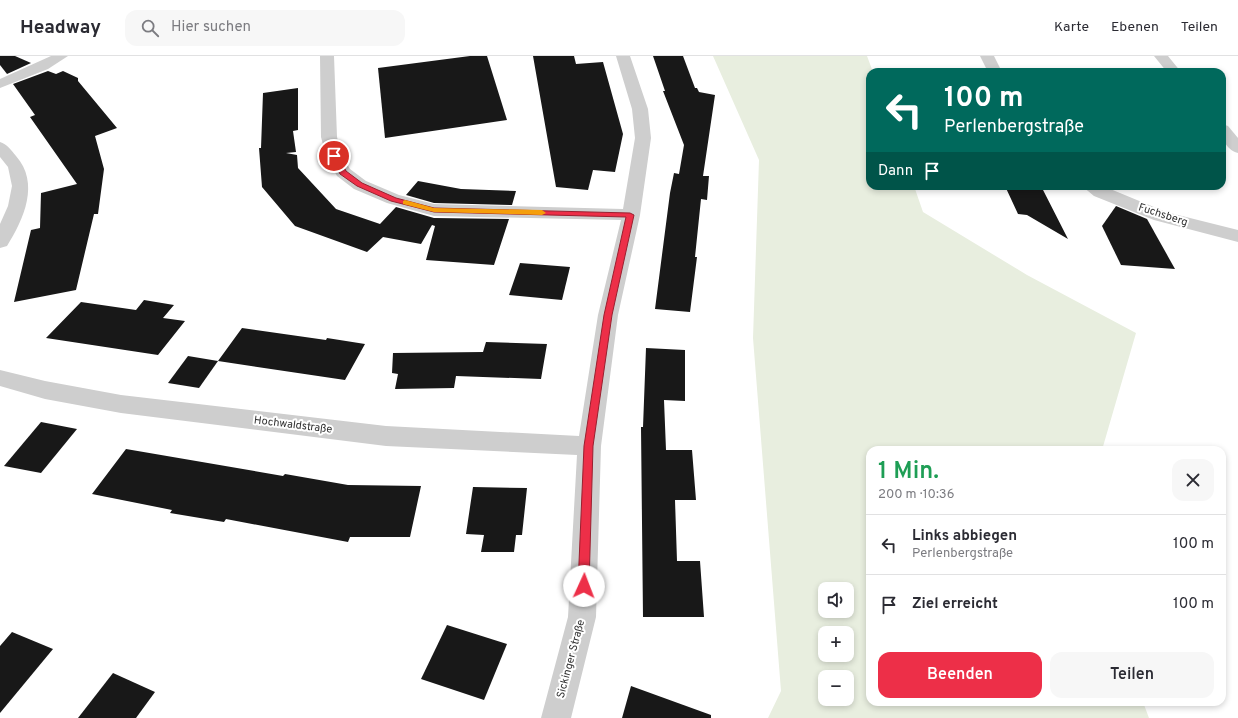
<!DOCTYPE html>
<html lang="de">
<meta charset="utf-8">
<style>
:root{--surface:#fff;--page:#f7f7f7;--text:#2b2b33;--muted:#7c7c81;--line:#e1e1e2;--accent:#ed2f48}
body{margin:0;font-family:Overpass,sans-serif;background:var(--page);color:var(--text);height:100vh;display:flex;flex-direction:column;font-size:15px;white-space:nowrap}
*{box-sizing:border-box;margin:0}
p{font-size:13px;color:var(--muted)}
.icon{flex:none;width:22px;height:22px;fill:none;stroke:currentColor;stroke-width:2;stroke-linecap:round;stroke-linejoin:round}
.map{position:relative;flex:1;overflow:hidden}
.drawer{position:absolute;left:866px;top:390px;width:360px;height:260px;display:flex;flex-direction:column;background:var(--surface);border-radius:12px;box-shadow:0 2px 6px #0003}
.drawer>*{flex:none}
.banner{position:absolute;left:866px;top:12px;width:360px;height:122px;border-radius:12px;box-shadow:0 2px 6px #0003;background:#00695c;color:#fff;overflow:hidden}
.buttons{position:absolute;left:818px;top:526px;display:grid;gap:8px}
.buttons a{display:grid;place-items:center;width:36px;height:36px;border-radius:8px;background:var(--surface);box-shadow:0 2px 6px #0003;font-size:20px}
.pin{position:absolute;display:grid;place-items:center;width:34px;height:34px;color:#fff;margin:-17px;border:2px solid #fff;border-radius:50%;box-shadow:0 1px 4px #0007}
.me{position:absolute;width:44px;margin:-22px;rotate:2deg;stroke-linejoin:round;filter:drop-shadow(0 0 3px #0008)}
.turn{display:flex;align-items:center;gap:14px;height:84px;padding:0 12px;font-size:18px}
.turn .icon{width:52px;height:52px;stroke-width:2.5}
.turn b{display:block;font-size:28px;line-height:34px}
.then{display:flex;align-items:center;height:38px;padding:0 12px;background:#0003;gap:8px;font-size:15px}
.round{display:grid;place-items:center;flex:none;width:42px;height:42px;border-radius:12px;background:var(--page)}
.headline{display:flex;align-items:center;justify-content:space-between;height:68px;padding:0 12px}
h1{font-size:24px;font-weight:600;line-height:30px;color:#1e9e55}
.cta{display:flex;gap:8px;margin-top:auto;padding:8px 12px}
.cta a{flex:1;height:46px;border-radius:12px;background:var(--accent);color:#fff;font-size:16px;font-weight:600;line-height:46px;text-align:center}
.cta a+a{background:var(--page);color:var(--text)}
ul{padding:0;list-style:none}
li{display:flex;align-items:center;gap:12px;height:60px;padding:0 12px;border-top:1px solid var(--line)}
li div{flex:1}
li b{display:block;font-size:15px}
li em{font-style:normal}
header{display:flex;align-items:center;gap:24px;box-sizing:border-box;height:56px;padding:0 20px;background:var(--surface);border-bottom:1px solid var(--line)}
header strong{font-size:19px}
nav{display:flex;gap:22px;margin-inline-start:auto;font-size:14px}
.search{width:280px;height:36px;background:var(--page);display:flex;align-items:center;gap:10px;box-sizing:border-box;padding:0 14px;border-radius:12px;color:var(--muted);font-size:15px}
.map>svg:first-child{display:block}
.green{fill:#e8eedf;fill-rule:evenodd}
.building{fill:#181818}
.lines{fill:none;stroke-linecap:round;stroke-linejoin:round}
.minor{fill:#cecece;fill-rule:evenodd}
.route{fill:#ed2f48;stroke:#9a1f2f}
.slow{fill:#f59e0b}
.labels{text-anchor:middle;dominant-baseline:central;stroke-width:4;stroke-linejoin:round;paint-order:stroke}
.street-label{font-size:11px;fill:#313131;stroke:#fff}
</style>
<header>
<strong>Headway</strong>
<div class="search"><svg class="icon" aria-label="search" viewBox="0 0 24 24"><circle cx="10" cy="10" r="6"/><path d="M15 15l6 6"/></svg>Hier suchen</div>
<nav><a>Karte</a><a>Ebenen</a><a>Teilen</a></nav>
</header>
<div class="map">
<svg width="1238" height="662" viewBox="0 0 1238 662">
<rect width="100%" height="100%" fill="#fff"/>
<path class="green" d="M713,0h154l6,16h-3v114h44l9,26 104,63 109,58 -34,117h-232v252h273l6,16h-381l13,-27 -28,-353 6,-178zM825,533h22v22h-22zM825,577h22v22h-22zM825,621h22v22h-22z"/>
<g class="building">
<polygon points="0,0 15,0 31,7 7,18 0,9"/>
<polygon points="470,0 487,0 507,64 385,82 378,12"/>
<polygon points="533,0 574,0 576,8 603,6 623,78 615,116 593,114 588,134 556,131"/>
<polygon points="653,0 683,0 695,32 697,32 699,36 715,39 703,120 709,120 707,144 701,143 695,201 697,201 690,256 655,253 670,137 674,117 679,118 684,89 663,35 665,35"/>
<polygon points="48,15 56,18 63,15 78,22 78,25 117,72 95,80 104,113 98,158 94,158 76,234 14,246 31,174 40,172 41,137 77,128 30,61 35,59 13,28"/>
<polygon points="298,32 298,74 293,75 296,96 286,97 297,99 298,112 336,153 380,168 396,151 434,162 509,163 494,209 426,204 435,170 432,169 421,188 383,181 367,196 295,170 262,131 259,92 261,92 263,37"/>
<polygon points="418,125 461,133 516,135 512,149 434,147 406,139"/>
<polygon points="1005,130 1041,130 1068,183 1027,159 1018,158"/>
<polygon points="1116,150 1147,163 1175,213 1121,209 1102,170"/>
<polygon points="520,207 570,211 562,244 509,239"/>
<polygon points="144,244 174,249 163,262 185,265 158,299 46,282 81,246 136,254"/>
<polygon points="242,272 326,284 327,282 365,288 345,324 218,305"/>
<polygon points="486,286 547,288 541,323 456,320 454,332 395,333 398,318 392,317 393,297 483,296"/>
<polygon points="646,292 685,294 685,345 664,344 666,394 692,394 696,444 675,444 677,505 700,505 704,561 643,561 641,371 643,371"/>
<polygon points="188,300 218,305 199,332 168,327"/>
<polygon points="41,366 77,373 41,417 4,410"/>
<polygon points="126,393 283,420 285,418 348,429 421,430 410,481 350,481 348,486 226,463 224,466 170,457 172,454 92,438"/>
<polygon points="473,431 527,432 522,479 516,479 514,496 481,496 484,479 466,478"/>
<polygon points="447,569 507,588 484,644 421,623"/>
<polygon points="12,576 53,593 0,657 0,590"/>
<polygon points="113,617 155,636 136,662 78,662"/>
<polygon points="631,630 711,659 711,662 622,662"/>
</g>
<g class="lines">
<g class="minor">
<polygon points="51,0 68,0 48,13 0,32 0,23"/>
<polygon points="320,0 334,0 337,81 342,100 350,113 366,125 399,139 434,148 623,153 635,82 632,53 616,0 630,0 648,53 651,82 640,159 618,259 601,390 596,561 571,662 541,662 568,561 577,399 386,390 121,357 45,343 0,330 0,314 45,325 121,339 386,370 579,380 598,259 621,164 434,160 387,147 354,133 337,120 326,100 321,81"/>
<polygon points="980,0 994,0 1002,16 988,16"/>
<polygon points="1154,0 1168,0 1181,16 1167,16"/>
<path d="M1222,68l6,2 10,12v15c-14,-4 -16,-16 -16,-29z"/>
<path d="M0,86c7,2 11,8 16,14 24,27 8,63 -9,90l-7,2v-24l8,-18 4,-20 -4,-19 -8,-10z"/>
<polygon points="1082,130 1103,130 1166,156 1238,174 1238,186 1154,164 1094,140"/>
</g>
</g>
<polygon class="route" points="332,98 337,98 346,115 362,127 396,142 434,152 630,157 634,159 612,259 593,390 589,530 587,533 584,535 580,533 578,530 584,390 604,259 626,161 434,156 391,145 357,130 340,118 331,100"/>
<polygon class="slow" points="405,144 434,152 542,154 546,157 542,159 434,156 403,148 403,145"/>
<g class="labels">
<g class="street-label">
<text transform="translate(1163 159) rotate(18)">Fuchsberg</text>
<text transform="translate(293 369) rotate(7)">Hochwaldstraße</text>
<text transform="translate(571 603) rotate(-75)">Sickinger Straße</text>
</g>
</g>
</svg>
<div class="buttons">
<a><svg class="icon" aria-label="sound" viewBox="0 0 24 24"><path d="M4 9h4l5-4v14l-5-4H4zM17 9q2 3 0 6"/></svg></a>
<a>+</a>
<a>−</a>
</div>
<div class="pin" style="left:334px;top:100px;background:#d93025"><svg class="icon" aria-label="arrive" viewBox="0 0 24 24"><path d="M6 21V4h12l-3 4 3 4H6"/></svg></div>
<svg class="me" style="left:584px;top:530px" viewBox="-20 -20 40 40"><circle r="19" fill="#fff"/><path d="M0-13L10 11 0 6-10 11z" fill="#ed2f48"/></svg>
<div class="banner">
<div class="turn"><svg class="icon" aria-label="left" viewBox="0 0 24 24"><path d="M17 20v-9H6M10 6l-5 5 5 5"/></svg><div><b>100 m</b>Perlenbergstraße</div></div>
<div class="then">Dann<svg class="icon" aria-label="arrive" viewBox="0 0 24 24"><path d="M6 21V4h12l-3 4 3 4H6"/></svg></div>
</div>
<section class="drawer">
<div class="headline"><div><h1>1 Min.</h1><p>200 m · 10:36</p></div><a class="round"><svg class="icon" aria-label="close" viewBox="0 0 24 24"><path d="M6 6l12 12M18 6L6 18"/></svg></a></div>
<ul>
<li><svg class="icon" aria-label="left" viewBox="0 0 24 24"><path d="M17 20v-9H6M10 6l-5 5 5 5"/></svg><div><b>Links abbiegen</b><p>Perlenbergstraße</p></div><em>100 m</em></li>
<li><svg class="icon" aria-label="arrive" viewBox="0 0 24 24"><path d="M6 21V4h12l-3 4 3 4H6"/></svg><div><b>Ziel erreicht</b></div><em>100 m</em></li>
</ul>
<div class="cta"><a>Beenden</a><a>Teilen</a></div>
</section>
</div>
